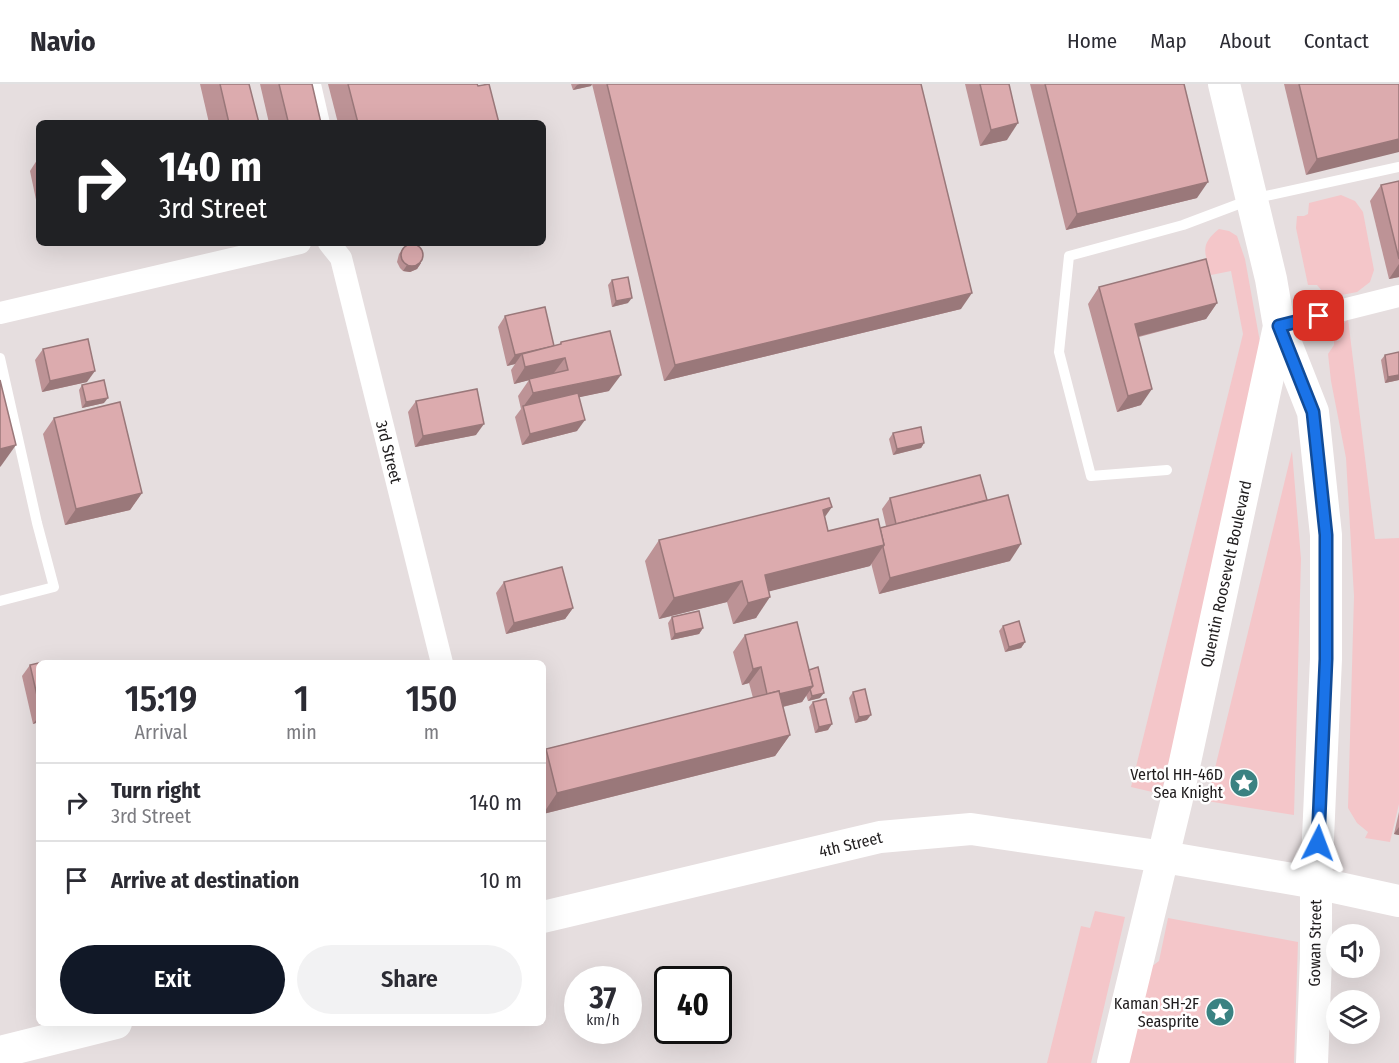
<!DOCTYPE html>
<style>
:root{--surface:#fff;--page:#f2f2f3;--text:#2b2b33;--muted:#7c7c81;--line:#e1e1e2;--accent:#111827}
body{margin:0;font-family:"Fira Sans Condensed",sans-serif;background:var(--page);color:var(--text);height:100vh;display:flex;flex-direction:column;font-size:22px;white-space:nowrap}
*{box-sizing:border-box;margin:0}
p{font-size:20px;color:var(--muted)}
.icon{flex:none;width:33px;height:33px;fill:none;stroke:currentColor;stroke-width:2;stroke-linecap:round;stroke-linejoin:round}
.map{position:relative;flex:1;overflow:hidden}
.side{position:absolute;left:36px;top:576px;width:510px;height:366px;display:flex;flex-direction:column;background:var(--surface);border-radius:9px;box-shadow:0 6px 24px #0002}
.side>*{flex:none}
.banner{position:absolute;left:36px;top:36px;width:510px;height:126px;border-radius:9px;box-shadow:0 6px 24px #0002;background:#202124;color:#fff;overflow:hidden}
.fabs{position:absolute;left:1326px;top:840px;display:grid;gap:12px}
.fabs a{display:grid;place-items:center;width:54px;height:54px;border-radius:50%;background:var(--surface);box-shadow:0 6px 24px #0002;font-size:30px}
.speed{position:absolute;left:564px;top:882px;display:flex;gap:12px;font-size:30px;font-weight:700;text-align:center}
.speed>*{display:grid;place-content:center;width:78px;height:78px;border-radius:50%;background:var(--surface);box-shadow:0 6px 24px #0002;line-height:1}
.speed small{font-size:15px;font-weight:400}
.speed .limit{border:3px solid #111;border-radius:9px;background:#fff;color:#111}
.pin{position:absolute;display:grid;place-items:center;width:51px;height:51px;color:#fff;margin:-26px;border-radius:12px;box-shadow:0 3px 9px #0006}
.me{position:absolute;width:66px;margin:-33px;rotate:3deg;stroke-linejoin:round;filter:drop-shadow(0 0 4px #0008)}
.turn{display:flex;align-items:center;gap:21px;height:126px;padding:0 24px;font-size:27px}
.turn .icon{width:78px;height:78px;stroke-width:2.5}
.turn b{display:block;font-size:42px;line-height:51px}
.eta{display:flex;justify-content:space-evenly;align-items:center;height:102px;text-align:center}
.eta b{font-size:36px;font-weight:600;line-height:42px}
.button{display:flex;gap:12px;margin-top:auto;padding:12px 24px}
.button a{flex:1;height:69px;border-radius:36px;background:var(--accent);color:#fff;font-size:24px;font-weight:600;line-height:69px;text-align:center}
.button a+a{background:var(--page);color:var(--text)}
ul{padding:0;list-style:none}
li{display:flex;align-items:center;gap:18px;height:78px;padding:0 24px;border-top:2px solid var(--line)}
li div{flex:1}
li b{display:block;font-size:22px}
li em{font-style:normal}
header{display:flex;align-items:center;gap:36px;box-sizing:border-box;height:84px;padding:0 30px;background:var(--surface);border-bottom:2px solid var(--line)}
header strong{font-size:28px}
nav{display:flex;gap:33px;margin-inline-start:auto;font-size:21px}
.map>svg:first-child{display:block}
.green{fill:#f4c6c9}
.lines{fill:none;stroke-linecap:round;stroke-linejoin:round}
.lane{stroke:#fff;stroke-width:10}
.street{stroke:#fff;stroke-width:22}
.secondary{stroke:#fff;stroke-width:32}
.wall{fill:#bd9396}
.shaded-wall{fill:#9a787a}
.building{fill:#dcabae;stroke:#9a787a;stroke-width:1.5}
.route-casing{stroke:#114b97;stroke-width:15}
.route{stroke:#1a73e8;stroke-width:10}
.labels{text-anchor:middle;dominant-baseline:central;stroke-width:5;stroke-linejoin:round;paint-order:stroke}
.street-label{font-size:16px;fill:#1f1c1d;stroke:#fff}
.poi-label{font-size:16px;fill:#1f1c1d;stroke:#fff;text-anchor:end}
</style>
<header>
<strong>Navio</strong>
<nav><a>Home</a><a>Map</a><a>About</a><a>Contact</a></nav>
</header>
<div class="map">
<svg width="1399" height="979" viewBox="0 0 1399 979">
<rect width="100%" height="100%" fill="#e6dedf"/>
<g class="green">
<polygon points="1341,111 1355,117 1363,128 1374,186 1370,198 1357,208 1321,215 1322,207 1317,201 1308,201 1296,144 1297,132 1304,132 1308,130 1309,119"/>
<path d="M1219,145l10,2 8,5 8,23 15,83 -7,79 -92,373 -30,-7 112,-453 -12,-63 -20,4c-6,-22 -12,-30 8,-46z"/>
<polygon points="1348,235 1375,455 1399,454 1399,720 1390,758 1365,754 1368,748 1357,739 1348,724 1354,512 1346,374 1331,297 1328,270 1334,261 1334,250"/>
<polygon points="1292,367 1301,475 1294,731 1207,717"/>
<polygon points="1095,827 1125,833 1091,979 1047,979 1081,842 1090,844"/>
<polygon points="1168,834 1298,858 1294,979 1125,979 1147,886 1159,877"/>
</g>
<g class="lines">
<g class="lane">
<polyline points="316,0 325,39"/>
<polyline points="0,274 37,439 54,503 0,517"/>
<polyline points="1167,386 1091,392 1059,268 1069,172 1183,141 1252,115 1399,83"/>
</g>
<g class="street">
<path id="s1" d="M329,159l12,15 101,405"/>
<polyline points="0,229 300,159"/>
<polyline points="1279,242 1399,212"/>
</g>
<g class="secondary">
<polyline points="1279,242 1313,328 1326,451 1326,575 1316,799 1316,874 1312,979"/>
<path id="s2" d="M543,833l337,-80 91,-8 193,28 152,26 83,18"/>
<polyline points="0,968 116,939"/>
<path id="s3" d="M1113,979l64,-264 102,-473 -8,-47 -47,-195"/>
</g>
</g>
<g class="wall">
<polygon points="200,0 249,0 259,39 209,39"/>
<polygon points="260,0 312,0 321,39 269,39"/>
<polygon points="328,0 477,0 499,39 338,39"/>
<polygon points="571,0 921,0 961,225 664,297 592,0 591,2 573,6"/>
<polygon points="965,0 1009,0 1007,56 980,62"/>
<polygon points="1030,0 1184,0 1197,114 1066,146"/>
<polygon points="1284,0 1399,0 1306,91"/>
<polygon points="39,73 39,130 30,87"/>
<polygon points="1399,97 1399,193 1389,195 1370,117 1381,101"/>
<polygon points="405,162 421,179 417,185 410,188 403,187 400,184 397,178 399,170"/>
<polygon points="612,196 628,219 612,223 608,201"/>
<polygon points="1099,203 1217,219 1206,235 1139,253 1141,321 1117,328 1088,220"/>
<polygon points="505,232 554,262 559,261 561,258 609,307 579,313 577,347 522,361 515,333 521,325 518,312 529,296 514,300 511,286 515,280 507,282 498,243"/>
<polygon points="43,265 87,298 42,308 35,276"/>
<polygon points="1399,268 1399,296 1385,299 1381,276 1385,271"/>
<polygon points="82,301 104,319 82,324 79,306"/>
<polygon points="416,317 476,351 415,363 408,328"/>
<polygon points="54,334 142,409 130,426 65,441 43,350"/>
<polygon points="893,349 924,359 921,364 893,371 889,355"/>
<polygon points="890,414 987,416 1010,477 879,510 871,479 870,482 769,507 756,534 733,540 727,518 659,535 645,477 659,456 825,433 828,447 880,444 886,442 882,425"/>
<polygon points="504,498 573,524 565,535 506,550 496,509"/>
<polygon points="672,533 703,544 699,550 671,556 668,539"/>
<polygon points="1003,542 1025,558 1021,564 1005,568 999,547"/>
<polygon points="745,551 809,586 820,614 808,617 806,611 802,618 783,623 790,651 775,672 543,730 543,669 546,665 753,614 749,599 742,601 733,568"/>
<polygon points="39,579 39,638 33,640 22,592 30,581"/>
<polygon points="853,608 867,636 855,639 849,614"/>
<polygon points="813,618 828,646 815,649 809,623"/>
<polygon points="1399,728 1399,751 1394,750"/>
</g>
<g class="shaded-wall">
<polygon points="580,0 592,0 591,2 573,6 577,1"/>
<polygon points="1018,39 1007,56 980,62 991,46"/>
<polygon points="1399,55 1399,68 1306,91 1317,75"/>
<polygon points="1208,98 1197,114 1066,146 1077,130"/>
<polygon points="421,179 417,185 410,188 403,187 407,181"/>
<polygon points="1399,180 1399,193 1389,195"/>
<polygon points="972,209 961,225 664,297 675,281"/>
<polygon points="632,214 628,219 612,223 616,217"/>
<polygon points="1217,219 1206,235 1124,256 1135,240"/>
<polygon points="522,270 515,280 507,282 515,271"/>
<polygon points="565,274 553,290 514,300 525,283"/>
<polygon points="95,287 87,298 42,308 50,297"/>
<polygon points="621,291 609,307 524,325 523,323 533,309"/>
<polygon points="1399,291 1399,296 1385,299 1388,293"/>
<polygon points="1152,305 1141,321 1117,328 1128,312"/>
<polygon points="108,314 104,319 82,324 86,318"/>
<polygon points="585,336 577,347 522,361 530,350"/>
<polygon points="484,340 476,351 415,363 423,352"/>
<polygon points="924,359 921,364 893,371 897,365"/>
<polygon points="16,361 1,382 0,383 0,365"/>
<polygon points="142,409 130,426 65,441 76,425"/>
<polygon points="832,423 817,444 823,426"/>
<polygon points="1021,460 1010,477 879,510 890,494"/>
<polygon points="884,461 870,482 751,512 765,491"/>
<polygon points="742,497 727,518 659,535 674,514"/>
<polygon points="770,513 756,534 733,540 748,519"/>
<polygon points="573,524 565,535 506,550 514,539"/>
<polygon points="703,544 699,550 671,556 675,550"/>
<polygon points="1025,558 1021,564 1005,568 1009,563"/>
<polygon points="761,583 749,599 742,601 753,585"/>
<polygon points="813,602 802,618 757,629 768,613"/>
<polygon points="824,609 820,614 808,617 812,612"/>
<polygon points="871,631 867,636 855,639 859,633"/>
<polygon points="39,632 39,638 33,640"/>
<polygon points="832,640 828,646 815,649 819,643"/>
<polygon points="790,651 775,672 543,730 557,709"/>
<polygon points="1399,743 1399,751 1394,750"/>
</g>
<g class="building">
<polygon points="220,0 249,0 259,39 229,39"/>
<polygon points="279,0 312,0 321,39 280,39 288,37"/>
<polygon points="348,0 477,0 478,2 489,0 499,39 358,39"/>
<polygon points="607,0 921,0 972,209 675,281"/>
<polygon points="980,0 1009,0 1018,39 991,46"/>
<polygon points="1045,0 1184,0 1208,98 1077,130"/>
<polygon points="1299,0 1399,0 1399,55 1317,75"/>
<polygon points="1399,97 1399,175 1381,101"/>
<circle cx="412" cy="171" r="11"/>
<polygon points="1206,175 1217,219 1135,240 1152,305 1128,312 1099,203"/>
<polygon points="628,193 632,214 616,217 612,196"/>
<polygon points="545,223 554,262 515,271 505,232"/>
<polygon points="610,247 621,291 533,309 529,295 568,286 565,274 525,283 522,270 561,260 561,258"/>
<polygon points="88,255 95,287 50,297 43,265"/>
<polygon points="1399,268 1399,291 1388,293 1385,271"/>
<polygon points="0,296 16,361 0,365"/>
<polygon points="104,296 108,314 86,318 82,301"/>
<polygon points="477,305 484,340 423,352 416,317"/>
<polygon points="578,309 585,336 530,350 523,322"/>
<polygon points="120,318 142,409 76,425 54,334"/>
<polygon points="921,343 924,359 897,365 893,349"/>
<polygon points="980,391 987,416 896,440 890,414"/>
<polygon points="1008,411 1021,460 890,494 883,463 884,461 880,444"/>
<polygon points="829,414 832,423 823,426 828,447 878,435 884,461 765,491 770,513 748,519 742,497 674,514 659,456"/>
<polygon points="562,483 573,524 514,539 504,498"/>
<polygon points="699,527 703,544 675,550 672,533"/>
<polygon points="1019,537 1025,558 1009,563 1003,542"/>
<polygon points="797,538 813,602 779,610 779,607 767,610 761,583 753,585 745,551"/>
<polygon points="47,577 47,579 39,579 39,620 30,581"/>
<polygon points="818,583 824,609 812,612 810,605 813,602 809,586"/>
<polygon points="865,605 871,631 859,633 853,608"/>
<polygon points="779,607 790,651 557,709 546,665"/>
<polygon points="826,615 832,640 819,643 813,618"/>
</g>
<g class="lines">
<g class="route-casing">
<polyline id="route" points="1318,759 1326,575 1326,451 1313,328 1279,242 1319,232"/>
</g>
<use href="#route" class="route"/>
</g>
<defs>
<g id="sight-disc" transform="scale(1.5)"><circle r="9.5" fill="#3a8282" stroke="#fff"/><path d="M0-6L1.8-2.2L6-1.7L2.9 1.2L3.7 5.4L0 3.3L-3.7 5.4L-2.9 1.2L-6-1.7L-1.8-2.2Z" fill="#fff"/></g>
</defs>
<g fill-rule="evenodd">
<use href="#sight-disc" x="1244" y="699"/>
<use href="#sight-disc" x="1220" y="928"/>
</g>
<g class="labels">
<g class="street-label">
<text stroke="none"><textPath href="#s1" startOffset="219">3rd Street</textPath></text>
<text stroke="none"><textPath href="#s3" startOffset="502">Quentin Roosevelt Boulevard</textPath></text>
<text stroke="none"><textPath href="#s2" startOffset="316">4th Street</textPath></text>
<text transform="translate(1315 859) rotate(-89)">Gowan Street</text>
</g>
<g class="poi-label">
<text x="1223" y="690">Vertol HH-46D<tspan x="1223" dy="18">Sea Knight</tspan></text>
<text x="1199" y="919">Kaman SH-2F<tspan x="1199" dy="18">Seasprite</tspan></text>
</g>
</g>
</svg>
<div class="fabs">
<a><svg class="icon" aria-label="sound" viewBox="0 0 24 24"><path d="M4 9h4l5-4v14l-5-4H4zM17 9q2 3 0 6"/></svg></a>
<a><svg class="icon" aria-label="layers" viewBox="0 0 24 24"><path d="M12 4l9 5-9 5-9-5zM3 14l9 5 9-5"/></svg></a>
</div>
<div class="speed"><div>37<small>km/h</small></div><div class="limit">40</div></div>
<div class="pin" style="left:1319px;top:232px;background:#d93025"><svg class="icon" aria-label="arrive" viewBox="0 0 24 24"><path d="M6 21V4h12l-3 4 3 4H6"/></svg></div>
<svg class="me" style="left:1318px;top:759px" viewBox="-20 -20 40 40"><path d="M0-17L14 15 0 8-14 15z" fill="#1a73e8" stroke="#fff" stroke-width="4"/></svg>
<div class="banner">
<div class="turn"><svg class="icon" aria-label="right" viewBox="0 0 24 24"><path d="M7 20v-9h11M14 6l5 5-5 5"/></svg><div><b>140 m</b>3rd Street</div></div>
</div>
<section class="side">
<div class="eta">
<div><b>15:19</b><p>Arrival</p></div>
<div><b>1</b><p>min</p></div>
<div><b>150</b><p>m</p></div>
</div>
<ul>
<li><svg class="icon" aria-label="right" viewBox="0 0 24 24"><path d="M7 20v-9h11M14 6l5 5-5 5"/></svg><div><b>Turn right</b><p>3rd Street</p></div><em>140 m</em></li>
<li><svg class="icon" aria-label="arrive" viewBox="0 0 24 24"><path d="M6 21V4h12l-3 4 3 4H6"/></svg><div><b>Arrive at destination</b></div><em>10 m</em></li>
</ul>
<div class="button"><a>Exit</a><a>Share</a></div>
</section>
</div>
